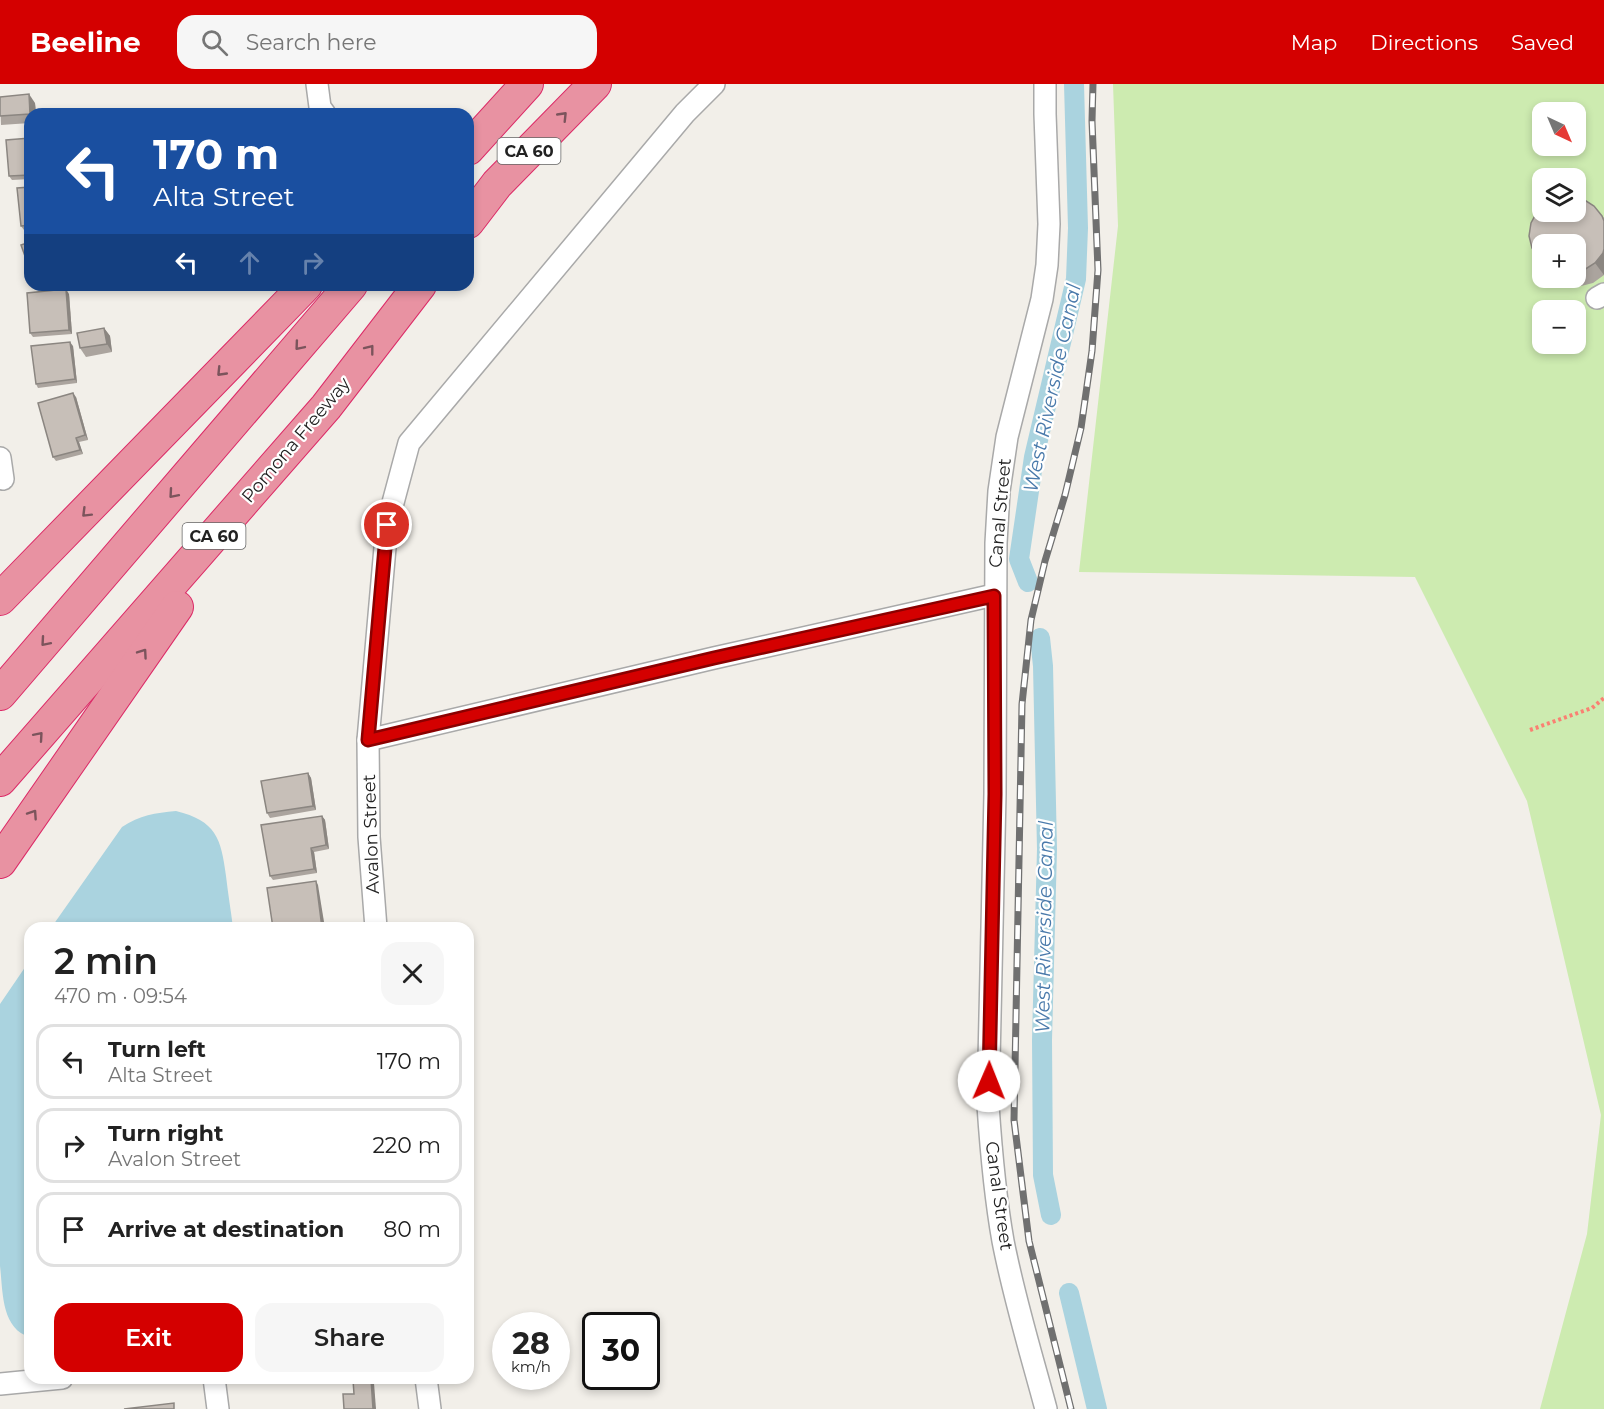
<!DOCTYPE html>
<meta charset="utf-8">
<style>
:root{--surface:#fff;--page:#f6f6f6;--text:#222;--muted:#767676;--line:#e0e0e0;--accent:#d40000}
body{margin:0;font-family:Montserrat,sans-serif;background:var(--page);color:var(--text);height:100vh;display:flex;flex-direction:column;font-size:22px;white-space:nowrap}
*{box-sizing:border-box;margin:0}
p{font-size:20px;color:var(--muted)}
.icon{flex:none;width:33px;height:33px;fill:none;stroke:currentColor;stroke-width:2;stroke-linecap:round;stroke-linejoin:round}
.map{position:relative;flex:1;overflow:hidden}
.sheet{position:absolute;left:24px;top:838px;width:450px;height:462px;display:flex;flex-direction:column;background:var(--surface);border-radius:18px;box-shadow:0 3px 9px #0003}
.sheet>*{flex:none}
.top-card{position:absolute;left:24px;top:24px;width:450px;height:183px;border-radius:18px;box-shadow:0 3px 9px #0003;background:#1a4fa0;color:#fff;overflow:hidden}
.needle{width:39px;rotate:136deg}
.fabs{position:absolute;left:1532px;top:18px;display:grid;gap:12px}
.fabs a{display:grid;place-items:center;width:54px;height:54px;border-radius:12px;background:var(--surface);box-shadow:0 3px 9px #0003;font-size:30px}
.speed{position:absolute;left:492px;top:1228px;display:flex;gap:12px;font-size:30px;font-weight:700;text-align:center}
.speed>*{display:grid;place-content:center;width:78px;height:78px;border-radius:50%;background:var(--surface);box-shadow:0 3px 9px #0003;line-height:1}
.speed small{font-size:15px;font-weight:400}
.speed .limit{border:3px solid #111;border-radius:9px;background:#fff;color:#111}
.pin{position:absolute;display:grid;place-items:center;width:51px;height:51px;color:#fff;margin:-26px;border:3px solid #fff;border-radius:50%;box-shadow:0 2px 6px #0007}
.me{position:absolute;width:66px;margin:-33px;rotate:1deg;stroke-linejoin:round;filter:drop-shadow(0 0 4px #0008)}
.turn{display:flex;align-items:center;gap:21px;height:126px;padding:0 30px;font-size:27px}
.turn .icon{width:78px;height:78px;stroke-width:2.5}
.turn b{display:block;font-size:42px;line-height:51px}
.lanes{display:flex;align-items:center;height:57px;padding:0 30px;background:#0003;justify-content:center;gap:30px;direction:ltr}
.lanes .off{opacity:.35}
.round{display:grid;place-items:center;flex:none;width:63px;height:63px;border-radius:18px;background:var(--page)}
.overview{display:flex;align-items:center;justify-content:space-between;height:102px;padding:0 30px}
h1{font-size:36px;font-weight:600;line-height:45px}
.button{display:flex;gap:12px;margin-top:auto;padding:12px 30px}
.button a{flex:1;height:69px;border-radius:18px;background:var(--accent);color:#fff;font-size:24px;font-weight:600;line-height:69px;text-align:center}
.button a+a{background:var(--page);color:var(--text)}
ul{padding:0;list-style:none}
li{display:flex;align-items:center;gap:18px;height:75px;margin:0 12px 9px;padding:0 18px;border:3px solid var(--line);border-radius:18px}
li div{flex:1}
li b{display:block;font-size:22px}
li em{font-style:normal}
header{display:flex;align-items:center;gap:36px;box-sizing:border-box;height:84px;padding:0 30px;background:var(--accent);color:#fff}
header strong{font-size:28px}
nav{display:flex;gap:33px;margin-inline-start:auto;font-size:21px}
.search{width:420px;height:54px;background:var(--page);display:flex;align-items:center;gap:15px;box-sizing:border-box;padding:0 21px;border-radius:18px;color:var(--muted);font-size:22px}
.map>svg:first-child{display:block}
.grass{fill:#cdebb0;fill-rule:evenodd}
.water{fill:#aad3df}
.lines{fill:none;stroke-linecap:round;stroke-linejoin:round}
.canal{stroke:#aad3df;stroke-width:20}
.minor-casing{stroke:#a9a9a9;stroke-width:24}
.highway-casing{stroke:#dc2a67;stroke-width:34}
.path{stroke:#fa8072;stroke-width:4;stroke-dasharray:3 3;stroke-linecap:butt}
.minor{stroke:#fff;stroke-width:21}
.highway{stroke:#e892a2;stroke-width:32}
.rail-casing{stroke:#707070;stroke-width:7}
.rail{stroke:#fff;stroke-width:4.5;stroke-dasharray:14;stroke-linecap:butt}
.wall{fill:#aba49e}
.shaded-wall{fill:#8b8681}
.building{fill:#c7bfb8;stroke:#8b8681;stroke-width:1.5}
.oneway{stroke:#7b545c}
.route-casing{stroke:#8a0000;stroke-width:15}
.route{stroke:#d40000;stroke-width:10}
.labels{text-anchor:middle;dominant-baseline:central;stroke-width:4.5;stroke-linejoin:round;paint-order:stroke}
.shield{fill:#fff;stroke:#646464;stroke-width:1.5}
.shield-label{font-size:16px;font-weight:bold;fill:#222}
.street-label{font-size:18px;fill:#222;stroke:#fff}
.water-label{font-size:20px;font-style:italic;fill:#4a7aab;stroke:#fff}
</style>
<header>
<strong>Beeline</strong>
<div class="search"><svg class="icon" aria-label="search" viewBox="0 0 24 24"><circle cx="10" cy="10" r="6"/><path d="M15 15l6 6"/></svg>Search here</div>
<nav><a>Map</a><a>Directions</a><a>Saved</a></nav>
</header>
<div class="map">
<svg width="1604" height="1325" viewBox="0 0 1604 1325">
<rect width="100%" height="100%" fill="#f2efe9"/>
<path class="grass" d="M1113,0h491v1325h-64l47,-175 14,-119 -74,-314 -112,-224 -336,-5 39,-346zM1542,28h33v34h-33zM1542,94h33v34h-33zM1542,160h33v34h-33zM1542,226h33v34h-33z"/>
<g class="water">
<path d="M176,727c40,10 45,27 50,65 2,18 5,35 7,52h-182l71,-101c18,-12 33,-14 54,-16z"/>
<path d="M30,876v377c-29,-8 -27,-46 -30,-71v-262z"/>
</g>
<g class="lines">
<g class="canal">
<polyline points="1028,498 1019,475 1034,373 1076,195 1078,144 1074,0"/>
<polyline points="1040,554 1043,582 1047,765 1042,956 1043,1091 1051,1131"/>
<polyline points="1069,1209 1097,1325"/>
</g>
<g class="minor-casing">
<g id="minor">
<polyline points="317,0 320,23 325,30"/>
<path d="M1045,0v30l4,110 -2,41 -5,34 -35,138 -8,54 -3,52 -1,251 -7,311c3,45 7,91 15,136 11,57 28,112 43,168"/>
<polyline points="1597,214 1604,210"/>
<polyline points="0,374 3,395"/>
<polyline points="368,656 714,574 994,511"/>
<polyline points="376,844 369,753 368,656 387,441 409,359 685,29 714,0"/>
<polyline points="214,1294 218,1325"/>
<polyline points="426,1294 430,1325"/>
<polyline points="0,1300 62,1294"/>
</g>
</g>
<g class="highway-casing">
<g id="highway">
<polyline points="468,65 527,0"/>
<polyline points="468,138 497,100 595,0"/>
<polyline points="0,515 306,201"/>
<polyline points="0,610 351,201"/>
<polyline points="0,696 326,323 420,201"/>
<polyline points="0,778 177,523"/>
</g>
</g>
<polyline class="path" points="1530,646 1592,624 1604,614"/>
<use href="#minor" class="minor"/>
<use href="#highway" class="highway"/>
<g class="rail-casing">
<polyline id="rail" points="1071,1325 1029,1157 1014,1036 1022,620 1031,536 1045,477 1065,411 1081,344 1092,267 1098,186 1092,37 1093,0"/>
</g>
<use href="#rail" class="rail"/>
</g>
<g class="wall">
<polygon points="0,13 35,19 36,30 30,30 30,39 1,41"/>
<polygon points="30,54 30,95 12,96 9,92"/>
<polygon points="30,103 30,145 24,146 21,142"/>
<polygon points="1575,113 1583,115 1594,122 1604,134 1604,191 1593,199 1581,202 1568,201 1556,196 1553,194 1575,194 1575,160 1542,160 1542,181 1532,164 1529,152 1531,139 1537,128 1542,123 1542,128 1575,128"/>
<polygon points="69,210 72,250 33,253 30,249"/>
<polygon points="104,244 110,252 112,268 86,273 80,264"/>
<polygon points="73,262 77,299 38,304 36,300"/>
<polygon points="76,313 88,356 79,358 83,370 56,377 53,373"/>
<polygon points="308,689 311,694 316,726 270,734 267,729"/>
<polygon points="322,732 325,736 329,765 314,768 317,789 273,796 270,792"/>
</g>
<g class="shaded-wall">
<polygon points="29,10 35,19 36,30 30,30"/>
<polygon points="1604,165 1604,191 1595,179"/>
<polygon points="66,205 69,210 72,250 69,246"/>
<polygon points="104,244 110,252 112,268 107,260"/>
<polygon points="70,258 73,262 77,299 75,295"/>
<polygon points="73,309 76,313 88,356 85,351"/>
<polygon points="76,354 79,358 83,370 80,366"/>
<polygon points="308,689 311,694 316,726 313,722"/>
<polygon points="322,732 325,736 329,765 326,761"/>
<polygon points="311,764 314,768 317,789 314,785"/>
<polygon points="316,797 318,801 325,844 322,844"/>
<polygon points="371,1295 374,1299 376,1325 373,1325"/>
</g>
<g class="building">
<polygon points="29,10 30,30 0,32 0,13"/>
<polygon points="30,54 30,91 9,92 6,56"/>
<polygon points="30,103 30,141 21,142 17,104"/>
<polygon points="1575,113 1583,115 1594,122 1602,132 1604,137 1604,165 1603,169 1595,179 1584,186 1575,189 1575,160 1542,160 1542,179 1538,175 1532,164 1529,152 1531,139 1537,128 1542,123 1542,128 1575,128"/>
<polygon points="30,158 30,186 21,161"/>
<polygon points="66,205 69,246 30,249 27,209"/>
<polygon points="104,244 107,260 80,264 77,249"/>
<polygon points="70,258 75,295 36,300 31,262"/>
<polygon points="73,309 85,351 76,354 80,366 53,373 38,319"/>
<polygon points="308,689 313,722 267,729 261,697"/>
<polygon points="322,732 326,761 311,764 314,785 270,792 261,741"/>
<polygon points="316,797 322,844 273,844 267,804"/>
<polygon points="371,1295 373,1325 344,1325 343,1310 354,1310 353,1296"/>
<polygon points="174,1319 174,1325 124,1325"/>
</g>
<defs><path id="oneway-chevron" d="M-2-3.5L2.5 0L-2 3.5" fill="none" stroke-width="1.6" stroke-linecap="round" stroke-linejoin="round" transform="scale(1.5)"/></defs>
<g class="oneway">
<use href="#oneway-chevron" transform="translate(563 32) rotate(-46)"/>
<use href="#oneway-chevron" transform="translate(299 262) rotate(130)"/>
<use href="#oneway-chevron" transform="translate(370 265) rotate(-52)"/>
<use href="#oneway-chevron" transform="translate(221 288) rotate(134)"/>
<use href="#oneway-chevron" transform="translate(173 410) rotate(131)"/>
<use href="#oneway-chevron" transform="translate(86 429) rotate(135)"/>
<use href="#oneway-chevron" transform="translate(45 558) rotate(131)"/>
<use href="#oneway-chevron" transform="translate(143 569) rotate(-55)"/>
<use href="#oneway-chevron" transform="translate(39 652) rotate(-49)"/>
<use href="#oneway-chevron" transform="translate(33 730) rotate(-56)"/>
</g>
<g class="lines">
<g class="route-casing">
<polyline id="route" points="387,441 368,656 714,574 994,512 995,710 989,997"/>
</g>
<use href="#route" class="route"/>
</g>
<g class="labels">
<g class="shield">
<rect x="497.5" y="54" width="63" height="26" rx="4.5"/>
<rect x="182.5" y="439" width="63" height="26" rx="4.5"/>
</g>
<g class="shield-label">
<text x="529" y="67">CA 60</text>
<text x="214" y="452">CA 60</text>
</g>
<g class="street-label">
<text transform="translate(296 356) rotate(-50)">Pomona Freeway</text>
<text transform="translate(1000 429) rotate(-85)">Canal Street</text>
<text transform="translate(371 750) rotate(-92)">Avalon Street</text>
<text transform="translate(999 1112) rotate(82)">Canal Street</text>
</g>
<g class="water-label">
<text transform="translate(1052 304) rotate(-78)">West Riverside Canal</text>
<text transform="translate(1044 843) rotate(-89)">West Riverside Canal</text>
</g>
</g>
</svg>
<div class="fabs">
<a><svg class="needle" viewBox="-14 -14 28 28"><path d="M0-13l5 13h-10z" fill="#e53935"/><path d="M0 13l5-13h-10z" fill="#767676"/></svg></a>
<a><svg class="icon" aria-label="layers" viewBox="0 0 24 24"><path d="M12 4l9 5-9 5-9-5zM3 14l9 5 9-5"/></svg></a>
<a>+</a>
<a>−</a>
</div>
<div class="speed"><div>28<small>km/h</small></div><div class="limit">30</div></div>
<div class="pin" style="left:387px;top:441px;background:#d93025"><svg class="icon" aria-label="arrive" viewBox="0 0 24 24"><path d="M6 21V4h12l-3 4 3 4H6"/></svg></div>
<svg class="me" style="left:989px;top:997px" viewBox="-20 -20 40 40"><circle r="19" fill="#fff"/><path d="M0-13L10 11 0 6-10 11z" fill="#d40000"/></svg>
<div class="top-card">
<div class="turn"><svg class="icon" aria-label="left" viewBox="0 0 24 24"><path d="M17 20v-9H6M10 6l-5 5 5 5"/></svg><div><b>170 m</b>Alta Street</div></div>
<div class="lanes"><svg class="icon" aria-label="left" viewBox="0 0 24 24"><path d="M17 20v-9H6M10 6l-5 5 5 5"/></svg><svg class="icon off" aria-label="ahead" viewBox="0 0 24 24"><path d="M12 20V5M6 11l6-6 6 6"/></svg><svg class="icon off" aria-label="right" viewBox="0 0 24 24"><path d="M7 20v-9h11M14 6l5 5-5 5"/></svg></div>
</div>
<section class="sheet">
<div class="overview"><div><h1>2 min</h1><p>470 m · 09:54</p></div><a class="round"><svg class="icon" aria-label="close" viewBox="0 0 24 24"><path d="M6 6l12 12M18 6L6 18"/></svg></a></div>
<ul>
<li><svg class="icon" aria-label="left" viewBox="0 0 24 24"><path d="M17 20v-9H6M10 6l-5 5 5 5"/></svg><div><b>Turn left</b><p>Alta Street</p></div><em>170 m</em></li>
<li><svg class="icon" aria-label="right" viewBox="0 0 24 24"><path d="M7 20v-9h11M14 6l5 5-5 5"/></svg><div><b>Turn right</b><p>Avalon Street</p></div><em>220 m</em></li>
<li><svg class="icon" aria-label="arrive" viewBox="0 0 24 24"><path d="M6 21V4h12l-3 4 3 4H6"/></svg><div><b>Arrive at destination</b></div><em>80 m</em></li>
</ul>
<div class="button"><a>Exit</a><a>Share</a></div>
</section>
</div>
